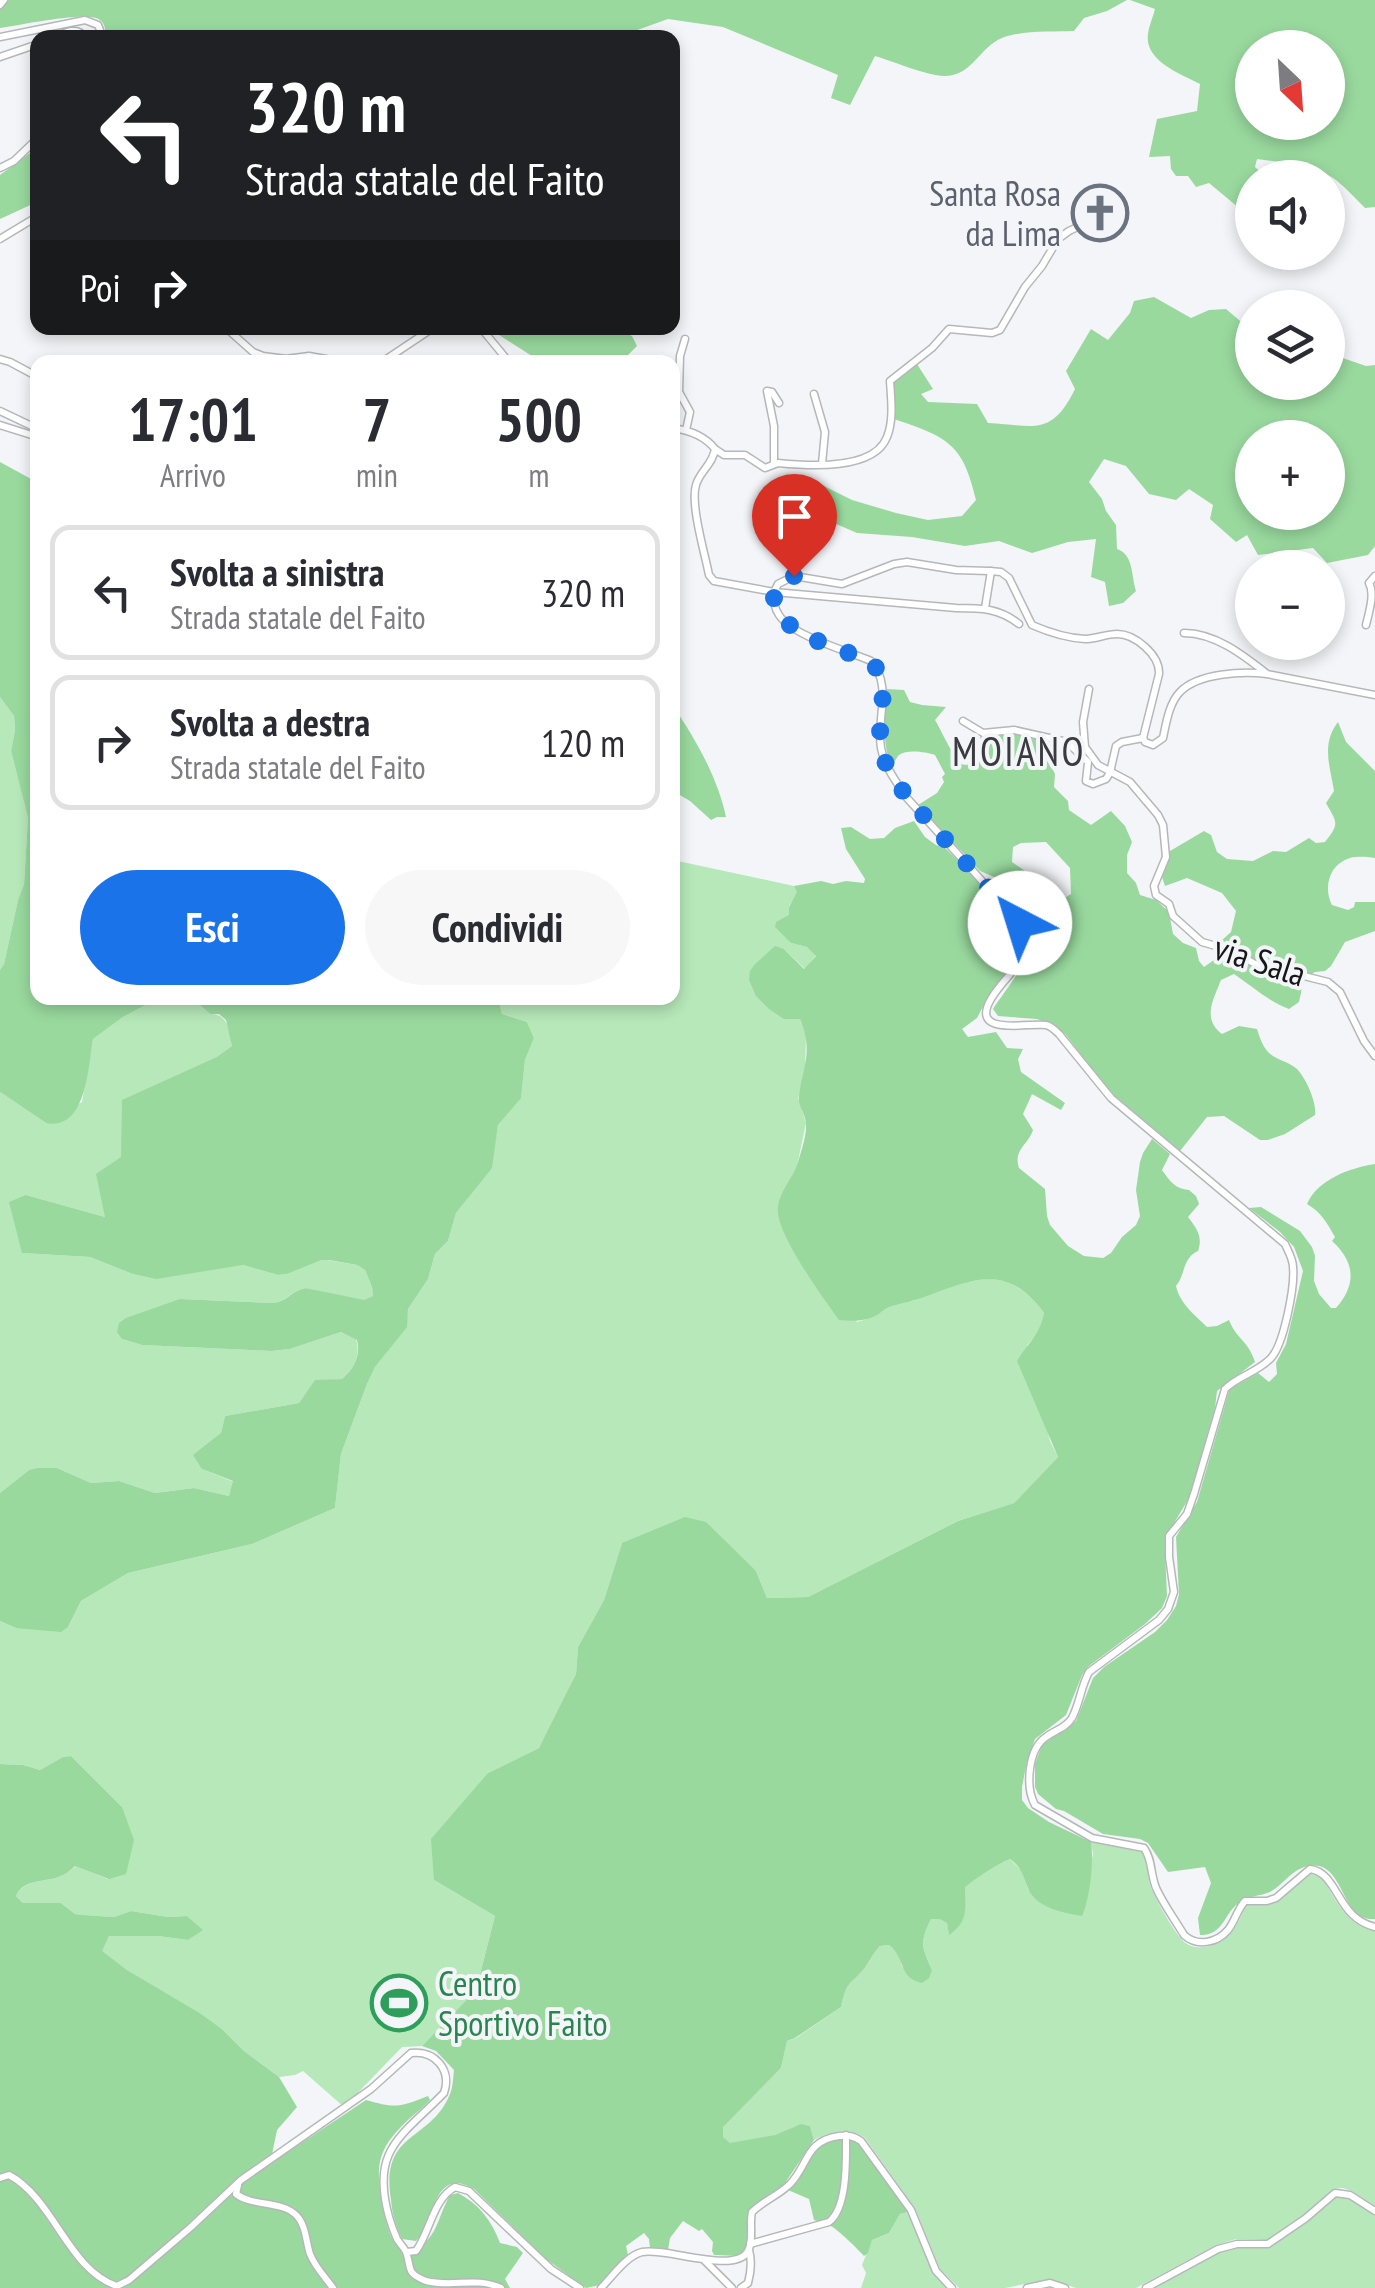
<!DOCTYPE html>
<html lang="it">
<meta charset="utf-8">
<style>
:root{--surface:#fff;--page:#f7f7f7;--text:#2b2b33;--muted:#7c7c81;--line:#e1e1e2;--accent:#1a73e8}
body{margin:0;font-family:"PT Sans Narrow",sans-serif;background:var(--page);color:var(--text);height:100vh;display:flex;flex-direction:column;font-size:38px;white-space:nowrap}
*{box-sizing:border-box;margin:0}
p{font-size:32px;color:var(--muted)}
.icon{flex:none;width:55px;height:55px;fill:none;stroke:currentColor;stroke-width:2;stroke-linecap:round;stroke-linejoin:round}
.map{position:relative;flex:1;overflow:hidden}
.sheet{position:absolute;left:30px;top:355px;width:650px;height:650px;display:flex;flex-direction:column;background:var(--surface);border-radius:20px;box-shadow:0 5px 15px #0003}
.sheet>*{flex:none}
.guide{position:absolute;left:30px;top:30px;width:650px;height:305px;border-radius:20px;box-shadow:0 5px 15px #0003;background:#202124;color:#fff;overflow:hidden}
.needle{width:65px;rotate:155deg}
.buttons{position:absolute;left:1235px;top:30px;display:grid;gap:20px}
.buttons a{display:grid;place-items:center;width:110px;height:110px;border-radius:50%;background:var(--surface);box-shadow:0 5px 15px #0003;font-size:50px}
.pin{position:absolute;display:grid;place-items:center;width:85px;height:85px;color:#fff;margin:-102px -42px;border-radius:50% 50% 50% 0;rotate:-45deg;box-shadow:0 0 10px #0007}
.pin .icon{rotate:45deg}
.me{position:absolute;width:110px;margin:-55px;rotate:320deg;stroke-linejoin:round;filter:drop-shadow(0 0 8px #0008)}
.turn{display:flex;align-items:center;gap:35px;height:210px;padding:0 50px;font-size:45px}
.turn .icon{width:130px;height:130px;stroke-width:2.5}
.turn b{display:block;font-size:70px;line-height:85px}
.then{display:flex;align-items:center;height:95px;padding:0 50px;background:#0003;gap:20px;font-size:38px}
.eta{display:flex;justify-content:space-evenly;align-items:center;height:170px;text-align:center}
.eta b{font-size:60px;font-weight:700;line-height:70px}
.button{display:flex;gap:20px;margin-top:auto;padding:20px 50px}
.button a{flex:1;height:115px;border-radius:60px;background:var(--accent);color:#fff;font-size:40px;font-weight:700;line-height:115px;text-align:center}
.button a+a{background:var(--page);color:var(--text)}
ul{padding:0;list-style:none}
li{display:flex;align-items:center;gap:30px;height:135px;margin:0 20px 15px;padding:0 30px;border:5px solid var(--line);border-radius:20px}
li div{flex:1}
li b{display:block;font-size:38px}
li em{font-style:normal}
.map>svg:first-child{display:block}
.green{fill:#b6e8b9}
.forest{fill:#99d99e;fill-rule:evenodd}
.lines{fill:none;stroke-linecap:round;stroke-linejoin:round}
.minor-casing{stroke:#b6b7ba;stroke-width:9}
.minor{stroke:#fff;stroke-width:6}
.route{stroke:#1a73e8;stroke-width:18;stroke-dasharray:0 32.4}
.labels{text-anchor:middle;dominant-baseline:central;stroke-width:8;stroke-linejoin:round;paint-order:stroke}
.worship-label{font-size:35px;fill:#5b616d;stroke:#f3f5f8;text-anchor:end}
.street-label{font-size:35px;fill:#171718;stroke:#f3f5f8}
.leisure-label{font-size:35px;fill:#27864d;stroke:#f3f5f8;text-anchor:start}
.quarter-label{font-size:40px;letter-spacing:2.5px;fill:#3a3b3e;stroke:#f3f5f8}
</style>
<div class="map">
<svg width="1375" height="2288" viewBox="0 0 1375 2288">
<rect width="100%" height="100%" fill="#f3f5f8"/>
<g class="green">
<polygon points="0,697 14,716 15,730 11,751 28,818 24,884 18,900 4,964 0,970"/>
<path d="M673,860l121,26 4,6 -9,14v10l-12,6 14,21 16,4 9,8 -11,14 -21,-20 -13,2 -16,13 45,55 6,16 -1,36 -7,27 8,25 -9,43 -17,33 77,123c12,-3 19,-8 29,-13 11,-6 26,-7 38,-12 50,-19 83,-34 120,16l-4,19 -13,13 23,96 8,16 -44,46 -56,18 -150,76 -41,1 -11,-27 -134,-28 -18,57 -26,47 -2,27 -18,40 -19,34 -51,25 -54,107 61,36 -19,74 -54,56 -20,1 -58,60 -41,-36 -8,4 -16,2 -35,-26 -21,-21 -96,-60 -26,-19 8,-15h49l30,4 14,-10 -15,-14 -19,1 -37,-6 -17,6 -30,-2 -9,-1 -14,-11h-38l-7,-7c9,-18 29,-13 45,-20 5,-2 10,-6 15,-10l32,13 14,-72 -51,-51 -8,1 -23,13 -17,-5 -23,-1v-143l16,7 52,-1 13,-26 47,-28 124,-29 83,-36 6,-54 26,-70 8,-17 31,-40 2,-18 20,-30 7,-25 13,-13 8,-28 35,-45 7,-43 23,-28 4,-37 9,-22 -7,-16 -25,-8 -4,-16h174z"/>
<path d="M159,998h33l18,16c18,0 20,16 22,32l-14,11 -97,100 -16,60 -79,-22 -4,58 68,4 40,16 113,-8 35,10 9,-1 34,-15 36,6 8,5 7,17 1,9 -9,5 -58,-13c-14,2 -19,13 -32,15l-94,-4 -58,40 20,6 130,6 18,-2 51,-17 15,7c5,16 -2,30 -14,40l-27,2 -16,22 -74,13 -4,17 -19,36 32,13 -5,14 -35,-8 -39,5 -36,-12 -28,2 -34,-15 -28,2 -29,23v-401l46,31 36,-21 11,-63 30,-22z"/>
<path d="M1091,1842l51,10c6,12 5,26 10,38 6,13 24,47 35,54 13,8 35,0 44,-11 7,-8 10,-19 16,-28h21l10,-4 33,-27 7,1 5,4c14,23 24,47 52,52v275l-23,-15 -9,-3 -10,1 -30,26 -36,25 -31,-1 -20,6 -80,43h-60l-26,-9 -45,9h-46l-19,-19 -25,-61 -50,-70c-16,-11 -35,-7 -51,2l-4,-14c-13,-3 -20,4 -32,8 -14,5 -34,9 -49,9l-6,-6 -1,-10 59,-59 6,-27 9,-3 45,-31c6,-26 7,-20 23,-38 6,-8 9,-16 16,-23l9,-1c8,7 12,11 13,22l30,3c-10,-24 -13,-27 -1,-51h8l8,4 2,11c19,-12 16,-27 15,-47 11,-8 35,-24 46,-28l13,13 5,18 63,-27 2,-9z"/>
<polygon points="1336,2196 1348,2198 1375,2215 1375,2288 1153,2288 1219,2252 1237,2247 1269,2247 1308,2221"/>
<polygon points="908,2212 933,2273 947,2288 861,2288 866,2273 862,2265 872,2240 889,2233 900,2214"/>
</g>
<g class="forest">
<path d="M0,0h1127l-20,11 -23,7 -10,13c-22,1 -51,-1 -72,7 -24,10 -29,38 -58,38 -16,0 -52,-15 -69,-20l-25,49 -19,-7 7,-23 -115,-48 -55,-8 -53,19h-510c1,-9 0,-17 -9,-20 -20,-5 -74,7 -96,10z"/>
<path d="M1130,0h245v207l-10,1c-9,-9 -19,-20 -29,-28 -22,-16 -54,-17 -79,-21l-2,8 11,10 -14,1v56l-11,-7 4,-14 -36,-30 -13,4 -8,-11h-12l-5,-7 -1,-13 -21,1 8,-38 40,-8 3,-27c-19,-10 -56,-23 -52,-50 1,-8 5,-17 7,-25zM1252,48h76v74h-76z"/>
<polygon points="37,148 37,202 0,219 0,175"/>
<path d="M1154,297l37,21 18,-8 17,-1 26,22v51l14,1 12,14 11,-14 39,-1v-29l38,13 9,-1v181l-7,9 -41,8 -14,-15 -55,7 -11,-20 -11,7 -26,-23 3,-14 -24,-16 -13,11 -27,-6 -23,-28 -22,-7 -15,23 13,17 4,12 10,14 1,24c17,6 14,26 19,42l-13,12 -14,3 -4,-24 -14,-5 5,-38 -28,3 -36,11 -33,-12 -34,5 -53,-9 -55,-4 -30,-13 -26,-19 -4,-11 9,-13 46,23 44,13 32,7 34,-4 14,-16c-13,-57 -29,-63 -82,-81v-39l23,-16 16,25 -12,5 7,8 49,2 11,19c45,2 63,15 87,-34l-9,-18 25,-42 17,11 22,-27 4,-12zM1252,438h76v74h-76z"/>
<polygon points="498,328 612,328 632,336 637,346 621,362 550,362 532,356 499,335"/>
<path d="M0,462l33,18 4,-1 1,519h121l-36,19 -30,22c-5,27 -6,92 -47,84l-46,-31v-122l4,-6 14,-64 6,-16 4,-66 -17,-67 4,-21 -1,-14 -14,-19z"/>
<path d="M887,689l17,1 6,12 12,3 24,2 -11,13c5,8 20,41 27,44 6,3 18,-3 24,-5l-6,-22 24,-8 45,10 1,25 5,10 -1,13 14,14 1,9 22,15 20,-14 14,15 7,16 -5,13v18l9,10 4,12 16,5 13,12 4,22 10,9 13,5 3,13 5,6 17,-12v-14l10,-9 5,-21 -14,-18 -35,-15 -22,8 -3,-9 8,-26 34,-20 7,4 6,17 10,7 26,2 20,-10 13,1 23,-14 7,5 9,-1c15,-19 12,-19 1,-39l8,-12c-4,-25 -13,-47 4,-69l8,20 29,29v87c-8,-1 -17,-2 -25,0 -21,6 -27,30 -18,47l16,5 6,-3 1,-5h20v29l-30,11 -14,24 -6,5 -10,1 -7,4 -5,7 -4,19 -10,7c-20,-7 -37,-23 -55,-35l-13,6c-8,20 -19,39 1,54l17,-8 18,3c3,9 5,16 11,23 9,9 20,9 29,17 9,9 20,34 18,46l-30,19 -17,6h-8l-36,-24 -17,1 -27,34 -73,-62 -41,-54 -11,-9 -18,-7 -39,-3 -5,-7c14,-22 43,-52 34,-80 -4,-13 -15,-23 -23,-33l2,-2c18,2 33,19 49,29l5,-1 3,-23 8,-5 -1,-26 -24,-26 -25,1 -8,4 -1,15 16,11 7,8 -22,4 -33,-14 -62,-66 19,-12 7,-11 -2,-5 3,-3 -10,-19c-9,-3 -28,-6 -36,0 -2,1 -6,11 -7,13 -11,-27 -7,-50 -5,-79z"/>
<path d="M673,706c22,32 45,72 53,111h-9l-6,3 -21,-19 -17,-10z"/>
<path d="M914,821l11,16 11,8 9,3 27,26 42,51 3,21 -7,20 -22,31 -11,21 -15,11 6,8 28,-5 11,16 16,1 -5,10 3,13 44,31 -4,7 -29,-16 -9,20 10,16c-5,15 -20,20 -14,38l26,21 2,27 3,9 18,21 16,10 19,2 8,-5 11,-16 14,-12 4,-9 -4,-26 4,-28 3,-9 9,-14 18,15 -8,16c8,11 13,19 27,20l7,6 3,8 -11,13c9,12 15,19 10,34 -16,7 -12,23 -22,35 4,18 19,29 31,41l10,-1 12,-6c8,20 19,20 26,42l-38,29 -2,17 -26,90 -22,37 -2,17 2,44 -5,12 -17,16 -56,42 -7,9 -16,40 -31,24 -8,22 -5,26v13l6,8 21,14 42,20c3,17 -1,58 -9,74 -21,-4 -47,-8 -55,-30 -4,-12 -6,-19 -17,-27 -11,4 -35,20 -45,28 0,22 4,34 -16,48l-2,-12 -8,-4h-8c-12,24 -9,28 1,51l-3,8 -7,5c-25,-6 -15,-24 -33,-38l-9,1c-7,7 -10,15 -16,23 -16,18 -17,12 -23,38l-46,31 -8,3 -6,27 -58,59v10l7,6 45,-8 26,-11 9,2 4,14 -31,46 -29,21 -8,42 -7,7 -25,-1 -2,-4 1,-9 -11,-13 -3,2 -16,-10 -13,17 -2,12 -18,-2 -1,-9 -5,-6 -18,13 2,9 -28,30 -14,3 -40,-29 -72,-70c-41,-24 -39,32 -58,52l-14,-2c-6,-12 -10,-26 -11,-39 -11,-70 39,-57 59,-106 3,-7 3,-16 4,-24l-18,-19 -14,-5 54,-56 19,-74 -61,-36 -3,-41 57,-66 51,-25 37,-74 2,-27 26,-47 18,-57 63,-26 21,5 50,49 11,27 41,-1 150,-76 56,-18 44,-46 -41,-96c12,-20 22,-24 27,-48 -36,-49 -68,-35 -117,-17 -12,5 -25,7 -37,11 -7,3 -7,4 -13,8 -13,7 -24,6 -38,5 -16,-22 -60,-83 -61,-108 -1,-19 15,-33 20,-50 3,-10 9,-27 8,-38 0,-10 -9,-18 -7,-29 5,-32 14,-44 1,-76h-16l-15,-10 -13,-13 -7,-16 1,-9 5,-7 20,-18 9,3 20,20 12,-13 -9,-9 -16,-4 -16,-16 1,-5 13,-7v-8l8,-15 -3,-6 27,-5 12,3 13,-3 18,2 1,-4 -19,-30 -5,-21 10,-1 19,12 14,-1 11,-10z"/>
<path d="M192,998h306l4,16 25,8 7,16 -9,22 -4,38 -23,27 -6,43 -36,45 -8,28 -13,13 -7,25 -20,30 -1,18 -32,40 -8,17 -26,70 -6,54 -83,36 -124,29 -47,28 -13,26 -7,5 -45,-4 -16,-7v-128l29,-23 9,-2h19l34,15 28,-2 36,12 39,-5 35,8 4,-15 -31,-12 -9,-14 28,-22 4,-17 74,-13 16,-23 27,-1c12,-10 19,-24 15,-39l-16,-8 -51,17 -18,2 -130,-6 -20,-6 -5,-7 2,-9 7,-5 54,-19 94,4c14,-2 18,-13 32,-15l58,12 9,-4 -1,-9 -7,-17 -8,-5 -28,-5h-8l-34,14 -9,1 -35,-10 -87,14 -26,-6 -40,-16 -68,-4 -13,-51 17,-7 79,22 -9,-43 25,-17 1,-57 95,-43 15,-11 -6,-26 -7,-6h-9z"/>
<path d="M1375,1164v755c-36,3 -29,-60 -67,-53 -16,3 -25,19 -38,26 -9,4 -22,4 -30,10 -16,10 -16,34 -40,33l-2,-17 13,-35 -6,-16 -37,5 -20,-29 -8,-4 -37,-5 -39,-23 -8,-2 -18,-15 -3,-7v-23l7,-19 34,-24 17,-43 11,-11 51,-35 12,-12 9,-14 3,-12 -3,-57 21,-35 32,-111 4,-4 25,-14 11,9 8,-8 -1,-11 10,-19 17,-73 -9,-24 -14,-15 -31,-24 12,-1 39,24 12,16 3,9 -1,25 5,13 12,14h5c21,-24 19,-46 -4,-67l3,-4c-8,-14 -14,-25 -28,-33 11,-25 43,-36 68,-40z"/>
<path d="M71,1756l51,51 12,33 -8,34 -17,5 -34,-13c-4,4 -9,8 -14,10 -16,7 -37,2 -45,20l7,7h38l14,11 9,1 30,2 17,-6 37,6 19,-1 16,14 -15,10 -30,-4h-49l-7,15 25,19 74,44 22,16 21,21 35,26 18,30 -20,23 -7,34 96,-64c29,8 32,8 62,-4l2,4c-9,10 -20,17 -29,27 -27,27 -24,46 -18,81 3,15 7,33 19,43 35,-4 33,-29 48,-56l8,-2c21,11 34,28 42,50l17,4 6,6 -18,26 5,9h-510v-524l23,1 17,5 23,-13z"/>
<path d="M846,2139h7l6,5 49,68 -8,2 -11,19 -17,7 -4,13 -4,3c-4,-5 -27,-27 -33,-30 -5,-3 -11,-4 -17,-6l-5,-21 -21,-9 31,-44 8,-4z"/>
</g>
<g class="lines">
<g class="minor-casing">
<g id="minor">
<polyline points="0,5 4,0"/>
<polyline points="0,37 85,20 98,25 100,30 98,38"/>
<path d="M53,38c11,-5 25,-13 32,0"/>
<polyline points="0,57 38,44"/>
<polyline points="0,168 14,161 38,138"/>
<polyline points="0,239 38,216"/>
<polyline points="226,328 253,352 263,356 286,359 309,356 342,362"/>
<polyline points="481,328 509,362"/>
<polyline points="685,339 680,356 679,392 690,412 686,430"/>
<polyline points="0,359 10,362 38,377"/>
<polyline points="382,362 433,328"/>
<polyline points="814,394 825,432 822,464"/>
<polyline points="0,411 38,429"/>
<polyline points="0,425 38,437"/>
<path d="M672,428c16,2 33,8 43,21 -2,15 -15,22 -19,36 -6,19 9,69 13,90l5,6 60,11 182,16c25,0 43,0 63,16"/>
<path d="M715,449l9,6h21l20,13 13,-5c30,3 96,8 109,-26 7,-17 4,-39 3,-56l42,-33 17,-19 43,4 8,-3 25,-43 17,-21 16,-27 11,-8 30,-14"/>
<polyline points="774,464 774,426 767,391 772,392 779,403"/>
<path d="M774,592c0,9 0,16 5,23 13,21 69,36 92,46 22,24 5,58 10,87 3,18 16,35 26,50l113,125c15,39 -12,47 -29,76 -23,39 42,23 55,26 5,1 9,5 13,9l52,64 174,146c3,7 8,15 8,23 2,19 -9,77 -22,91 -13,14 -33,18 -46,31l-31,105 -7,20 -18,22v21l5,35 -6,17 -9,11 -70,52c-8,14 -9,31 -17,46 -6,10 -17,12 -26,19 -18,12 -21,50 -11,68l57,33 52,10c9,12 6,28 13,42 7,15 18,30 27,45 13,12 33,8 44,-5 7,-9 9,-20 17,-29h22l9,-3 34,-29c29,4 26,49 65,58"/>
<path d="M774,592l4,-8 16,-8 48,8 52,-20 13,-2 49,8 33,1 12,1 8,6 23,47c16,7 35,13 53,14 11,0 21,-5 32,-5 18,0 43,21 42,40l-16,64 2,4 8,3 10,-7c3,-14 6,-35 17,-46 18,-19 63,-21 87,-18l108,21"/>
<polyline points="985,608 991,571"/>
<path d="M1366,625c3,-13 9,-31 3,-42l6,-7"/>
<path d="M1184,633c31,0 59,22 82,40"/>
<polyline points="1089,689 1083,722 1085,747 1098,765 1130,782 1158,815 1163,825 1166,857 1154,886 1156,895 1169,904 1173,916 1202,942 1233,951 1255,964 1328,982 1340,992 1364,1041 1375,1056"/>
<polyline points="963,721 983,733 1014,730 1067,742 1088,762 1086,781 1093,784 1106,779 1111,771"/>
<polyline points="1109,770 1111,768 1116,746 1122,742 1143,738"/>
<path d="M0,2178l9,-3c45,24 60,96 108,111l12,-6 62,-53 50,-47 130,-91 40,-36c24,-3 41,17 33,40 -42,43 -74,56 -55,124 2,7 5,15 8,22 3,5 7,8 9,13 6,16 -1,21 20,29 28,7 49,-5 75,7"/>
<path d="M238,2185l-2,9c17,13 46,6 61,22 9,10 9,26 13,38 5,13 15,23 23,34"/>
<path d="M750,2244l79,-22c19,-15 17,-63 17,-87"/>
<path d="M407,2252l9,-1c14,-19 17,-52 39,-64l14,4 82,78 29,19"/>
<polyline points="705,2261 732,2288"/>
<path d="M601,2288c11,-11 25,-32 41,-36 24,-5 93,23 106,-1 6,-11 1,-27 4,-39 11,-11 27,-17 38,-28 19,-20 15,-43 49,-48 10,-1 14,0 22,5l50,69 25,61 16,17"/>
<path d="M741,2288l7,-5c3,-11 4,-22 1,-33"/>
<polyline points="1027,2288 1050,2283 1065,2288"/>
<polyline points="1146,2288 1218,2249 1237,2244 1268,2244 1306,2218 1335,2193 1350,2195 1375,2211"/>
</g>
</g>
<use href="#minor" class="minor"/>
</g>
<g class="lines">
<path class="route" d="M794,576c-11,4 -21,9 -20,22 0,35 70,52 97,63 22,25 5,58 10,87 3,18 16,35 27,50l112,125"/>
</g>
<defs>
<g id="church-ring" transform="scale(2.875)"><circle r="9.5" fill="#f3f5f8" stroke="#6b7280" stroke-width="1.5"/><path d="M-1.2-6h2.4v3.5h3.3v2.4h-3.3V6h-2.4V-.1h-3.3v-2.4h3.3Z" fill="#6b7280"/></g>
<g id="stadium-ring" transform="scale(2.875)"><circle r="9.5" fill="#f3f5f8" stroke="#2e9e5b" stroke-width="1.5"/><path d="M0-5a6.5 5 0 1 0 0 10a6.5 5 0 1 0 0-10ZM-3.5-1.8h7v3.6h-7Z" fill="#2e9e5b"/></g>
</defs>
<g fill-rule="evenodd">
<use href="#church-ring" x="1100" y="213"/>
<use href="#stadium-ring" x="399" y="2003"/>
</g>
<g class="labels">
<g class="worship-label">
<text x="1061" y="193">Santa Rosa<tspan x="1061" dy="40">da Lima</tspan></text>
</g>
<g class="street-label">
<text transform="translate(1260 960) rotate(18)">via Sala</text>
</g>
<g class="leisure-label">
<text x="438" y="1983">Centro<tspan x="438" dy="40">Sportivo Faito</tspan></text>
</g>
<g class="quarter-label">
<text x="1019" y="751">MOIANO</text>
</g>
</g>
</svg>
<div class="buttons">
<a><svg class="needle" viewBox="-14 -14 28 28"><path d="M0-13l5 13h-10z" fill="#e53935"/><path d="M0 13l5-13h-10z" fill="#7c7c81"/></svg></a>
<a><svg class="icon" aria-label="sound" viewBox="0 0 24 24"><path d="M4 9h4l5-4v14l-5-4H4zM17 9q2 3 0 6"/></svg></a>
<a><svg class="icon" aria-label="layers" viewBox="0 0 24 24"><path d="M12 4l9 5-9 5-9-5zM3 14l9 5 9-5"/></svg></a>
<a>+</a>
<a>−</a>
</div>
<div class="pin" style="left:794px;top:576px;background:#d93025"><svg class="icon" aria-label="arrive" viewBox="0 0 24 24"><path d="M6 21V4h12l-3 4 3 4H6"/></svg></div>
<svg class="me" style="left:1020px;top:923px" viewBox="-20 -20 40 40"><circle r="19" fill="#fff"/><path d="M0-13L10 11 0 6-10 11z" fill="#1a73e8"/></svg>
<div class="guide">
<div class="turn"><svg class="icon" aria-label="left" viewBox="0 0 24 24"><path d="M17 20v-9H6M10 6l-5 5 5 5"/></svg><div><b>320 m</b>Strada statale del Faito</div></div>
<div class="then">Poi<svg class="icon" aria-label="right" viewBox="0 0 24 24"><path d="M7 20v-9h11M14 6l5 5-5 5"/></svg></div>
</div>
<section class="sheet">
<div class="eta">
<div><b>17:01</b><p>Arrivo</p></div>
<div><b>7</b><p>min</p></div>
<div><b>500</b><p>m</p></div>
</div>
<ul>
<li><svg class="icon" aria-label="left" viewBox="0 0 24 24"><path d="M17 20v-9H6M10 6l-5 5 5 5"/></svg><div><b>Svolta a sinistra</b><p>Strada statale del Faito</p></div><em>320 m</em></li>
<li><svg class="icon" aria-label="right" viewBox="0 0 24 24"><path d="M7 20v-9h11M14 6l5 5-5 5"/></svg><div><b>Svolta a destra</b><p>Strada statale del Faito</p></div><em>120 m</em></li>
</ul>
<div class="button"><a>Esci</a><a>Condividi</a></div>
</section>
</div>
